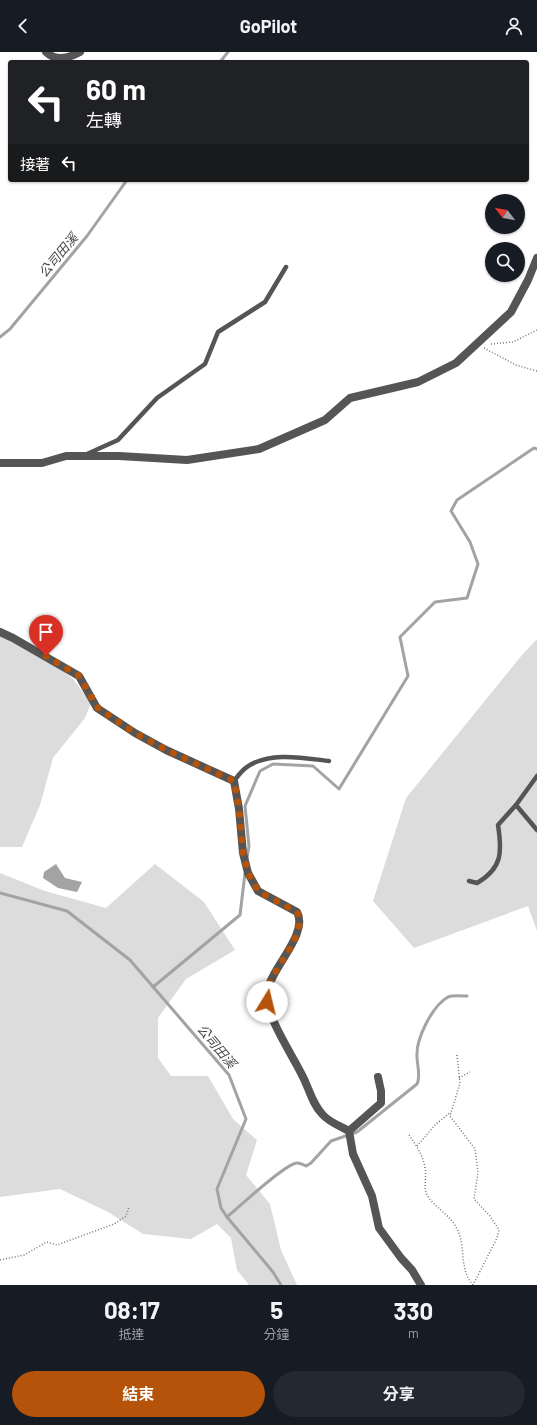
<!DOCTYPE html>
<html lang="zh-TW">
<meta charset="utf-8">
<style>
:root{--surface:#171b24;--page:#242831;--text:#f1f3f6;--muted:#9ea1a6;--accent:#b45309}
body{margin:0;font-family:Barlow,"Noto Sans TC",sans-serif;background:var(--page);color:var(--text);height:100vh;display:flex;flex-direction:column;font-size:15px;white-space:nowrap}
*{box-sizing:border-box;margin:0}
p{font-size:13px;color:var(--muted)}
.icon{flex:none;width:22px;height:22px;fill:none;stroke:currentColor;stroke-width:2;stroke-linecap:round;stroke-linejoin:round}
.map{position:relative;height:1233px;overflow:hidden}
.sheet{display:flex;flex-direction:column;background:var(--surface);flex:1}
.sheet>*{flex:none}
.hud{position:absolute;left:8px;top:8px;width:521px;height:122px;border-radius:4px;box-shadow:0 1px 3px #0004;background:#202124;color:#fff;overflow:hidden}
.needle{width:26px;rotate:301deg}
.controls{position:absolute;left:485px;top:142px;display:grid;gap:8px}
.controls a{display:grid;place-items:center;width:40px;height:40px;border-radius:50%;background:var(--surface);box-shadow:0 1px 3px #0004;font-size:20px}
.pin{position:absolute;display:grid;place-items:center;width:34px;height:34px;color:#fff;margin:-41px -17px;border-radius:50% 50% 50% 0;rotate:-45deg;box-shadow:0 0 4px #0007}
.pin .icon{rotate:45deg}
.me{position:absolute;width:44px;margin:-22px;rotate:9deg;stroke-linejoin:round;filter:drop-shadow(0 0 3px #0008)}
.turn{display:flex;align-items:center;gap:14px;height:84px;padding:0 12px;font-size:18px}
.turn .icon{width:52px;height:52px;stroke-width:2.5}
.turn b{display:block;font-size:28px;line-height:34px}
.then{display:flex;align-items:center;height:38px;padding:0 12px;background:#0003;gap:8px;font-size:15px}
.eta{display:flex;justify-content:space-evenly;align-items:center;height:68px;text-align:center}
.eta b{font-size:24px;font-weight:700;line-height:28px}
.cta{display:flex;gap:8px;margin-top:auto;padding:8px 12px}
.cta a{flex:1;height:46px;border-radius:24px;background:var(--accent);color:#fff;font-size:16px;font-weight:700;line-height:46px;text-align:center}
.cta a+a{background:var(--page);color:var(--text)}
header{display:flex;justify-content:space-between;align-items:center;height:52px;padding:0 12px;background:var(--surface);font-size:18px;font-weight:700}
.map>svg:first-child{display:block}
.green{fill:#dcdcdc}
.water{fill:#a3a3a3}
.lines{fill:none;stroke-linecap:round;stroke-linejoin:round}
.stream{stroke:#a3a3a3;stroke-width:3}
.path{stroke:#777;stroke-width:1.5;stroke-dasharray:1 2;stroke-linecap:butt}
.lane{stroke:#555;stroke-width:4.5}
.street{stroke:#555;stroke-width:8}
.route{stroke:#b45309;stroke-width:7;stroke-dasharray:0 12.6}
.labels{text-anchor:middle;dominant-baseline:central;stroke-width:3;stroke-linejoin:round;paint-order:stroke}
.water-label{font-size:13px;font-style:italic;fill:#444;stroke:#fff}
</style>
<header><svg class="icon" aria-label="back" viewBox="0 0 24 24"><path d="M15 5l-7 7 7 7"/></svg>GoPilot<svg class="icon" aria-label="person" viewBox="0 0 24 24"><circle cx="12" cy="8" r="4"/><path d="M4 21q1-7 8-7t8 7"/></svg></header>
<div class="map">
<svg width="537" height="1233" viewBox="0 0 537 1233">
<rect width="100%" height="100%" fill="#fff"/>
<g class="green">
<polygon points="0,584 43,604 73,627 91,651 85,666 53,706 40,753 22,795 0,795"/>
<polygon points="537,587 537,879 528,854 414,896 373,849 406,746 522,603"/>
<polygon points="155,812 204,850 235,898 186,927 158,966 158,1006 171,1024 208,1024 233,1067 257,1088 246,1123 270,1152 281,1198 297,1233 249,1233 237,1218 231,1186 217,1172 191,1187 143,1182 108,1160 60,1137 0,1145 0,821 45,839 106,856"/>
</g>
<polygon class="water" points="56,812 65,826 82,830 77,840 58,836 43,826 44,820"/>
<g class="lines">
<g class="stream">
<polyline points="220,10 228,0"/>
<polyline points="0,285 10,277 87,184 127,128"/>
<polyline points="247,806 249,794 245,754 260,719 273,712 313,714 339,737 408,624 400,585 435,550 467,546 478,512 470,490 451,459 457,448 534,396 537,397"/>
<polyline points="0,841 67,859 130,908 229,1023 246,1067 217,1137 221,1156 227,1165 273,1220 281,1233"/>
<polyline points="153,935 240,863 245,821"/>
<path d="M227,1165c11,-9 59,-54 70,-54 3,0 7,2 9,3l5,-3 20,-22 26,-9 60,-48c4,-8 0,-19 0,-28 -1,-17 15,-50 31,-59 5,-2 14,-1 19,-1"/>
</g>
<g class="path">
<polyline points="491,292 513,290 537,278"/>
<polyline points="484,296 516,313 537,319"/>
<polyline points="457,1003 460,1031 450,1064 475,1097 478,1121 474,1147 490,1164 499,1178 497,1186 473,1233"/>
<polyline points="459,1026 470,1020"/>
<path d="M409,1083c7,10 14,20 16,33 2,9 -2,18 2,27 7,12 23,20 29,32 11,19 2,41 17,58"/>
<polyline points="417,1094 436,1072 451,1060"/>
<polyline points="0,1208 24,1203 47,1190 57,1193 114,1172 126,1164 129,1155"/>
</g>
<g class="lane">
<polyline points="87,402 118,388 157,346 205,312 218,280 265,250 286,215"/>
<path d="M234,729c4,-5 8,-11 13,-14 22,-16 57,-9 82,-6"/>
<polyline points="516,753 537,778"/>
<path d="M469,829l8,2c26,-15 25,-32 21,-58l18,-20 21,-29"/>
</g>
<g class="street">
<path d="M46,0c10,10 23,6 34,0"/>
<polyline points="0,411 42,411 66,404 119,404 187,408 259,397 325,368 350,346 418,330 456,311 511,260 528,228 537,206"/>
<path d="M0,580l13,6 66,38 18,32 38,25 31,17 68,31 5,28 4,44 5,20 10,18 39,21c12,22 -26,56 -30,80 -4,20 26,64 35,83 7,13 10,29 21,40 6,7 17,11 26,16l4,23 19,42 7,32 22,30 11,12 9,15"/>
<polyline points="349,1079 381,1051 381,1039 378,1025"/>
</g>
</g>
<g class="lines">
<path class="route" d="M46,604l33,20 19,32 37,25 31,17 68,31 5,28 4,44 5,20 10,18 39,21c11,20 -20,52 -27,71 -3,7 -3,12 -3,19"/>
</g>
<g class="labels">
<g class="water-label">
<text transform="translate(58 203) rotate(-50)">公司田溪</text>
<text transform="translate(217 994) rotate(50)">公司田溪</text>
</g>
</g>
</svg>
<div class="controls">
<a><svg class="needle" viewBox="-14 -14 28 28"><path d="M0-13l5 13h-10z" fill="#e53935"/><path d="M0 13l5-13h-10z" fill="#9ea1a6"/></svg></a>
<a><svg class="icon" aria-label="search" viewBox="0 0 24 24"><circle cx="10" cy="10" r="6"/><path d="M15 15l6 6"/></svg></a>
</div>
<div class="pin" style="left:46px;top:604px;background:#d93025"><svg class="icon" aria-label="arrive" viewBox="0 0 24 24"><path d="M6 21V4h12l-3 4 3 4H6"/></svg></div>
<svg class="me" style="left:267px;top:950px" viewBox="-20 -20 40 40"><circle r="19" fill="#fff"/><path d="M0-13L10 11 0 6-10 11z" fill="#b45309"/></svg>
<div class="hud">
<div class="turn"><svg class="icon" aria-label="left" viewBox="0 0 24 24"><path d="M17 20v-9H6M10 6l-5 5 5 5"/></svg><div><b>60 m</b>左轉</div></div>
<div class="then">接著<svg class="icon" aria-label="left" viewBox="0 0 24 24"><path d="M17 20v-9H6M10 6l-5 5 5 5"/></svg></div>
</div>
</div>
<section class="sheet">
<div class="eta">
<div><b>08:17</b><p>抵達</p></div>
<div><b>5</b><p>分鐘</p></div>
<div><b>330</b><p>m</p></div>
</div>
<div class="cta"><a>結束</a><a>分享</a></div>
</section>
